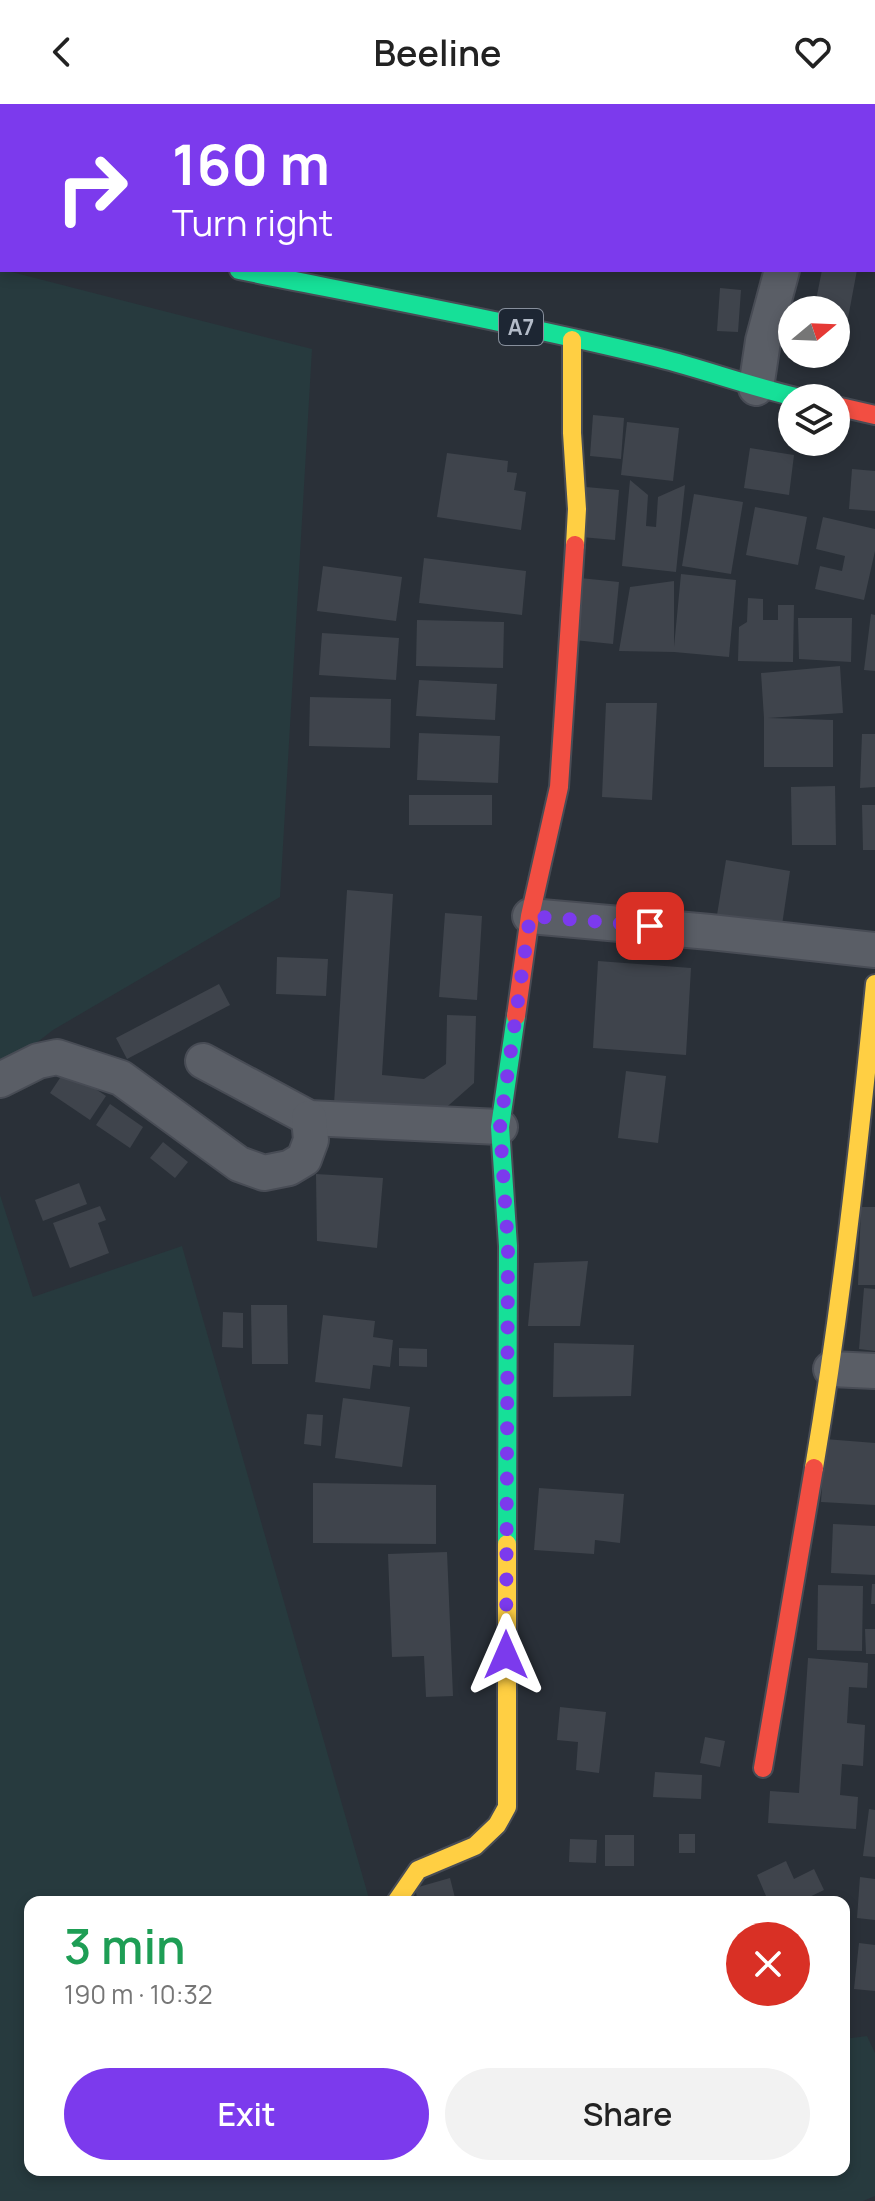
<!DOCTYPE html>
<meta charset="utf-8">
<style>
:root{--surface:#fff;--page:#f2f2f2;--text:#222;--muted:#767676;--accent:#7c3aed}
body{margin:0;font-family:Manrope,sans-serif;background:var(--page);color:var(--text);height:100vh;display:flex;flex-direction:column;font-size:30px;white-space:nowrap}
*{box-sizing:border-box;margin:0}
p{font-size:26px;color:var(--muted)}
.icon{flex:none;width:44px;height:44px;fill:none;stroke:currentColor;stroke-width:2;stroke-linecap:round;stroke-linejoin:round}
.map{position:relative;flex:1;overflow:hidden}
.drawer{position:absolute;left:24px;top:1792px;width:826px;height:280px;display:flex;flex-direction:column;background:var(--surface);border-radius:16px;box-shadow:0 4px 12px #0003}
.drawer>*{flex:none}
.banner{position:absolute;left:0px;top:0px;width:876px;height:168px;box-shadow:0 4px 12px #0003;background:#7c3aed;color:#fff;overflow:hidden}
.needle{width:52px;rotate:71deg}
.tools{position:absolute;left:778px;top:192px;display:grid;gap:16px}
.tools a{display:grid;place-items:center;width:72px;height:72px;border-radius:50%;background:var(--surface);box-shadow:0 4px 12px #0003;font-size:40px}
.pin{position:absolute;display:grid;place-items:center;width:68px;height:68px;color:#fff;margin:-34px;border-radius:16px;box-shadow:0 4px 12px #0006}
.me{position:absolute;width:88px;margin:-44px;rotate:0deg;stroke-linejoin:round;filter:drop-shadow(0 0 6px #0008)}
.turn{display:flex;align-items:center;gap:28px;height:168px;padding:0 40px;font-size:36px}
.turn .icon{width:104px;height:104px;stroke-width:2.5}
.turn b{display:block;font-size:56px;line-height:68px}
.round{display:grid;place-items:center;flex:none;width:84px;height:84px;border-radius:42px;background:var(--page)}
.headline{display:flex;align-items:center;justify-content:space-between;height:136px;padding:0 40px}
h1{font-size:48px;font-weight:600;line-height:60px;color:#1e9e55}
.primary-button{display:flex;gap:16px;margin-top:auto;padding:16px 40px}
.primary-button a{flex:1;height:92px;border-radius:48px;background:var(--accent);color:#fff;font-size:32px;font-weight:600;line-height:92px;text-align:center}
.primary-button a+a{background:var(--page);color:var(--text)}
header{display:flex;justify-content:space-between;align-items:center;height:104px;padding:0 40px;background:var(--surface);font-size:36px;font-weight:600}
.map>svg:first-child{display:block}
.green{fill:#273a3e}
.building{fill:#3f444c}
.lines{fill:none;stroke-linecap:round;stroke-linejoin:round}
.street-casing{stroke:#484c55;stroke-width:38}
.fast-casing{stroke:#484c55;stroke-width:22}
.slow-casing{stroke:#484c55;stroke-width:22}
.jam-casing{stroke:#484c55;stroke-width:22}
.street{stroke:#5a5e66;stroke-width:34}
.fast{stroke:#16e098;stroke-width:18}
.slow{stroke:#ffcf43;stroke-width:18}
.jam{stroke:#f24e42;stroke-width:18}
.route{stroke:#7c3aed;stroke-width:14;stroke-dasharray:0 25.2}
.labels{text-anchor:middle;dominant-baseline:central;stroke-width:8;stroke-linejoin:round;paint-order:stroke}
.shield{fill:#1d2633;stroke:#878f9c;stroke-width:2}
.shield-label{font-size:22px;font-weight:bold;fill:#b4bcc9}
</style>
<header><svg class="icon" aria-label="back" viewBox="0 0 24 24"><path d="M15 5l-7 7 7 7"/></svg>Beeline<svg class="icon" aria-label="heart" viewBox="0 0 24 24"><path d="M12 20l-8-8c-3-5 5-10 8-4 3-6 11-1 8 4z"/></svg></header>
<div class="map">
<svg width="875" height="2097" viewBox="0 0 875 2097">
<rect width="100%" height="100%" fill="#2a3038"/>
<g class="green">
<polygon points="752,0 875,0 875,133 874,2 752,2"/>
<polygon points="0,165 312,245 280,793 53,926 0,967"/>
<polygon points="0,1091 33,1193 182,1142 370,1798 30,1798 30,2066 844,2066 844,1935 867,1932 875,1949 875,2092 863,2097 0,2097"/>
</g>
<g class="building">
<polygon points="822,166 857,166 843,241 836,240 836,206 814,206"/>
<polygon points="720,184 741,186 738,228 717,227"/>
<polygon points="593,311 624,314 621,355 590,352"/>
<polygon points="627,318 679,324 673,377 621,371"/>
<polygon points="750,344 794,351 789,391 744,384"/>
<polygon points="447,349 508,357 507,368 517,369 514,386 526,388 521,426 437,413"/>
<polygon points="852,365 875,367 875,407 849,405"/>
<polygon points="630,376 648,391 646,422 656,423 658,393 685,381 676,468 622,462"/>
<polygon points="586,383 619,386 615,436 581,433"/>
<polygon points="694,390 743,398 731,470 682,462"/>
<polygon points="755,403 807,413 798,461 746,451"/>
<polygon points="823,413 875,425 875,447 864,496 815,485 820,462 842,467 845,452 816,445"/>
<polygon points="424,454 526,467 522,511 419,499"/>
<polygon points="323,462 402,473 396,517 317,507"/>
<polygon points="681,470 736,476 729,553 674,548 619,547 630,483 674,477 674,543"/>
<polygon points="580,474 619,478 613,540 574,536"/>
<polygon points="748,494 763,495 763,516 778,516 778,501 794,501 793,558 738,557 739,523 747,518"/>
<polygon points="871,510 875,511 875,567 864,566"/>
<polygon points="798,514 852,514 851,558 799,555"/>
<polygon points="417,516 504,518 503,564 416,562"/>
<polygon points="322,529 399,534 396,576 319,571"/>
<polygon points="840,562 843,609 768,614 833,616 833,663 764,663 764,614 761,569"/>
<polygon points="419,576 497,580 495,616 416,612"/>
<polygon points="310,593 391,595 390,644 309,642"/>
<polygon points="606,599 657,599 652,696 602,693"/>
<polygon points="419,629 500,632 498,679 417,676"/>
<polygon points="862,630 875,630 875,683 860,684"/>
<polygon points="835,682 836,741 792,741 791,683"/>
<rect x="409" y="691" width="83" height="30"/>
<polygon points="862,701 875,701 875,746 863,746"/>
<polygon points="726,756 790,767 782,821 717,811"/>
<polygon points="347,786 393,790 382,971 424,975 446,960 447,911 476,912 474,979 441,1008 334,1000"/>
<polygon points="445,809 482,812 477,896 439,893"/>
<polygon points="277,853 328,855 326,892 276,890"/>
<polygon points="598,857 691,864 686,951 593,944"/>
<polygon points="219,880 230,901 127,955 116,934"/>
<polygon points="66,965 106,992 90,1016 50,989"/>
<polygon points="626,967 666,972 658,1039 618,1034"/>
<polygon points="110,1000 143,1023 130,1044 96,1021"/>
<polygon points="163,1038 188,1058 175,1074 150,1054"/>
<polygon points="316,1070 383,1074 377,1144 317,1137"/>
<polygon points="79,1079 87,1100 43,1117 35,1096"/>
<polygon points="100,1102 106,1116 98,1119 109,1149 70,1164 53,1119"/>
<polygon points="861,1103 875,1103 875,1181 858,1181"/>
<polygon points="588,1157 580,1222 528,1222 534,1159"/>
<polygon points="864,1184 875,1185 875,1247 859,1245"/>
<polygon points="251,1201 287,1201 288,1260 252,1260"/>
<polygon points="223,1208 243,1209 243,1244 222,1243"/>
<polygon points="323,1211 375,1217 373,1233 393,1236 390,1263 373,1261 370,1285 315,1278"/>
<polygon points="554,1239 634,1241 631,1292 553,1293"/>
<polygon points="399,1244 427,1245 427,1263 399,1262"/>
<polygon points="343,1294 410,1303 402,1363 335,1354"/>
<polygon points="307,1310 323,1311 321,1342 304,1340"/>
<polygon points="825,1335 875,1339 875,1401 821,1398"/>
<polygon points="313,1379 436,1381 436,1440 313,1439"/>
<polygon points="539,1384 624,1390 620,1439 595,1436 594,1450 534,1446"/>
<polygon points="833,1420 875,1422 875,1471 831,1469"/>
<polygon points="447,1448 453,1592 426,1593 424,1552 392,1553 388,1450"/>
<polygon points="872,1480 875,1480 875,1500 871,1500"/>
<polygon points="818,1481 863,1482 862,1547 817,1546"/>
<polygon points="865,1525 875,1525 875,1550 866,1550"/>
<polygon points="808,1554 868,1559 867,1584 849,1583 847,1619 865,1621 863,1662 842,1660 840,1691 858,1693 856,1725 768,1719 770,1687 799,1689"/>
<polygon points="560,1603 606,1608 599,1669 576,1666 578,1638 557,1636"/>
<polygon points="705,1633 725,1637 720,1663 700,1659"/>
<polygon points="655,1668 702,1671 701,1695 653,1693"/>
<polygon points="869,1705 875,1706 875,1753 863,1752"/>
<rect x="679" y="1730" width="16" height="19"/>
<rect x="605" y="1731" width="29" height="31"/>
<polygon points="570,1735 597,1736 596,1759 569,1758"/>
<polygon points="786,1757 794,1775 814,1765 824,1786 799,1798 752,1798 766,1792 757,1771"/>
<polygon points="860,1773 875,1775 875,1816 857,1814"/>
<polygon points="450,1774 456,1798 418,1798 415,1784"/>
<polygon points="859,1839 875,1841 875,1887 854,1885"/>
</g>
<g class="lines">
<g class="street-casing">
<g id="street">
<polyline points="286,0 286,2"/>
<polyline points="797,2 797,0"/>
<polyline points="756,284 763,237 782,166"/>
<polyline points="530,812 710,828 875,846"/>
<polyline points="203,957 309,1014 500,1023"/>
<polyline points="0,976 38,957 57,953 121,974 239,1060 264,1069 289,1064 304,1055 311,1036 309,1014"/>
<polyline points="831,1265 875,1267"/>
</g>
</g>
<g class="fast-casing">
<g id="fast">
<path d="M239,166c140,28 281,54 420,88 47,12 93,29 141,40"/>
<polyline points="507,1440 508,1142 500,1023 516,912"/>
</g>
</g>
<g class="slow-casing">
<g id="slow">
<polyline points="572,236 572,329 577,405 575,441"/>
<path d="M814,1364c27,-160 45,-322 61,-484"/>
<polyline points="396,1798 418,1766 475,1742 497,1721 507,1703 507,1440"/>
</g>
</g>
<g class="jam-casing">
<g id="jam">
<polyline points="0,107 2,107"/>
<polyline points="836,302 875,311"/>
<polyline points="516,912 530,812 559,683 575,441"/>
<polyline points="763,1664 814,1364"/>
</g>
</g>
<use href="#street" class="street"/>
<use href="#fast" class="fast"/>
<use href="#slow" class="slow"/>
<use href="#jam" class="jam"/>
</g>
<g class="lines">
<polyline class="route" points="506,1551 508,1142 500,1023 530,812 650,822"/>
</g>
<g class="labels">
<rect class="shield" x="499" y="205" width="44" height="36" rx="6"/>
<g class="shield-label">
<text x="521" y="223">A7</text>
</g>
</g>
</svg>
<div class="tools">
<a><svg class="needle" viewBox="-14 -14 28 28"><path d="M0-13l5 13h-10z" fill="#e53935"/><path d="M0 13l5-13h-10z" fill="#767676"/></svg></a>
<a><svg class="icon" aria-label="layers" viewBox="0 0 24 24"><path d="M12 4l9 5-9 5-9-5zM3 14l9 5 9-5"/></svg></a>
</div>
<div class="pin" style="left:650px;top:822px;background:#d93025"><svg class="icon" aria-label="arrive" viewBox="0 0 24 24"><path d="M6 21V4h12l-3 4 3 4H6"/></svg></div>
<svg class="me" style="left:506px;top:1551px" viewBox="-20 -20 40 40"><path d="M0-17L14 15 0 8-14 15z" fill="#7c3aed" stroke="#fff" stroke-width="4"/></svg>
<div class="banner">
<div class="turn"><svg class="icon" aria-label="right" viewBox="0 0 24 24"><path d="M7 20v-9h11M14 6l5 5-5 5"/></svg><div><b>160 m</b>Turn right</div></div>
</div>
<section class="drawer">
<div class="headline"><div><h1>3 min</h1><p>190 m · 10:32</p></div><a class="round" style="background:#d93025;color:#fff"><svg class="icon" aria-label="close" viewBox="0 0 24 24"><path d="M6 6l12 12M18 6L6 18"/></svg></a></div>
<div class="primary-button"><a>Exit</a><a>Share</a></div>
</section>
</div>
